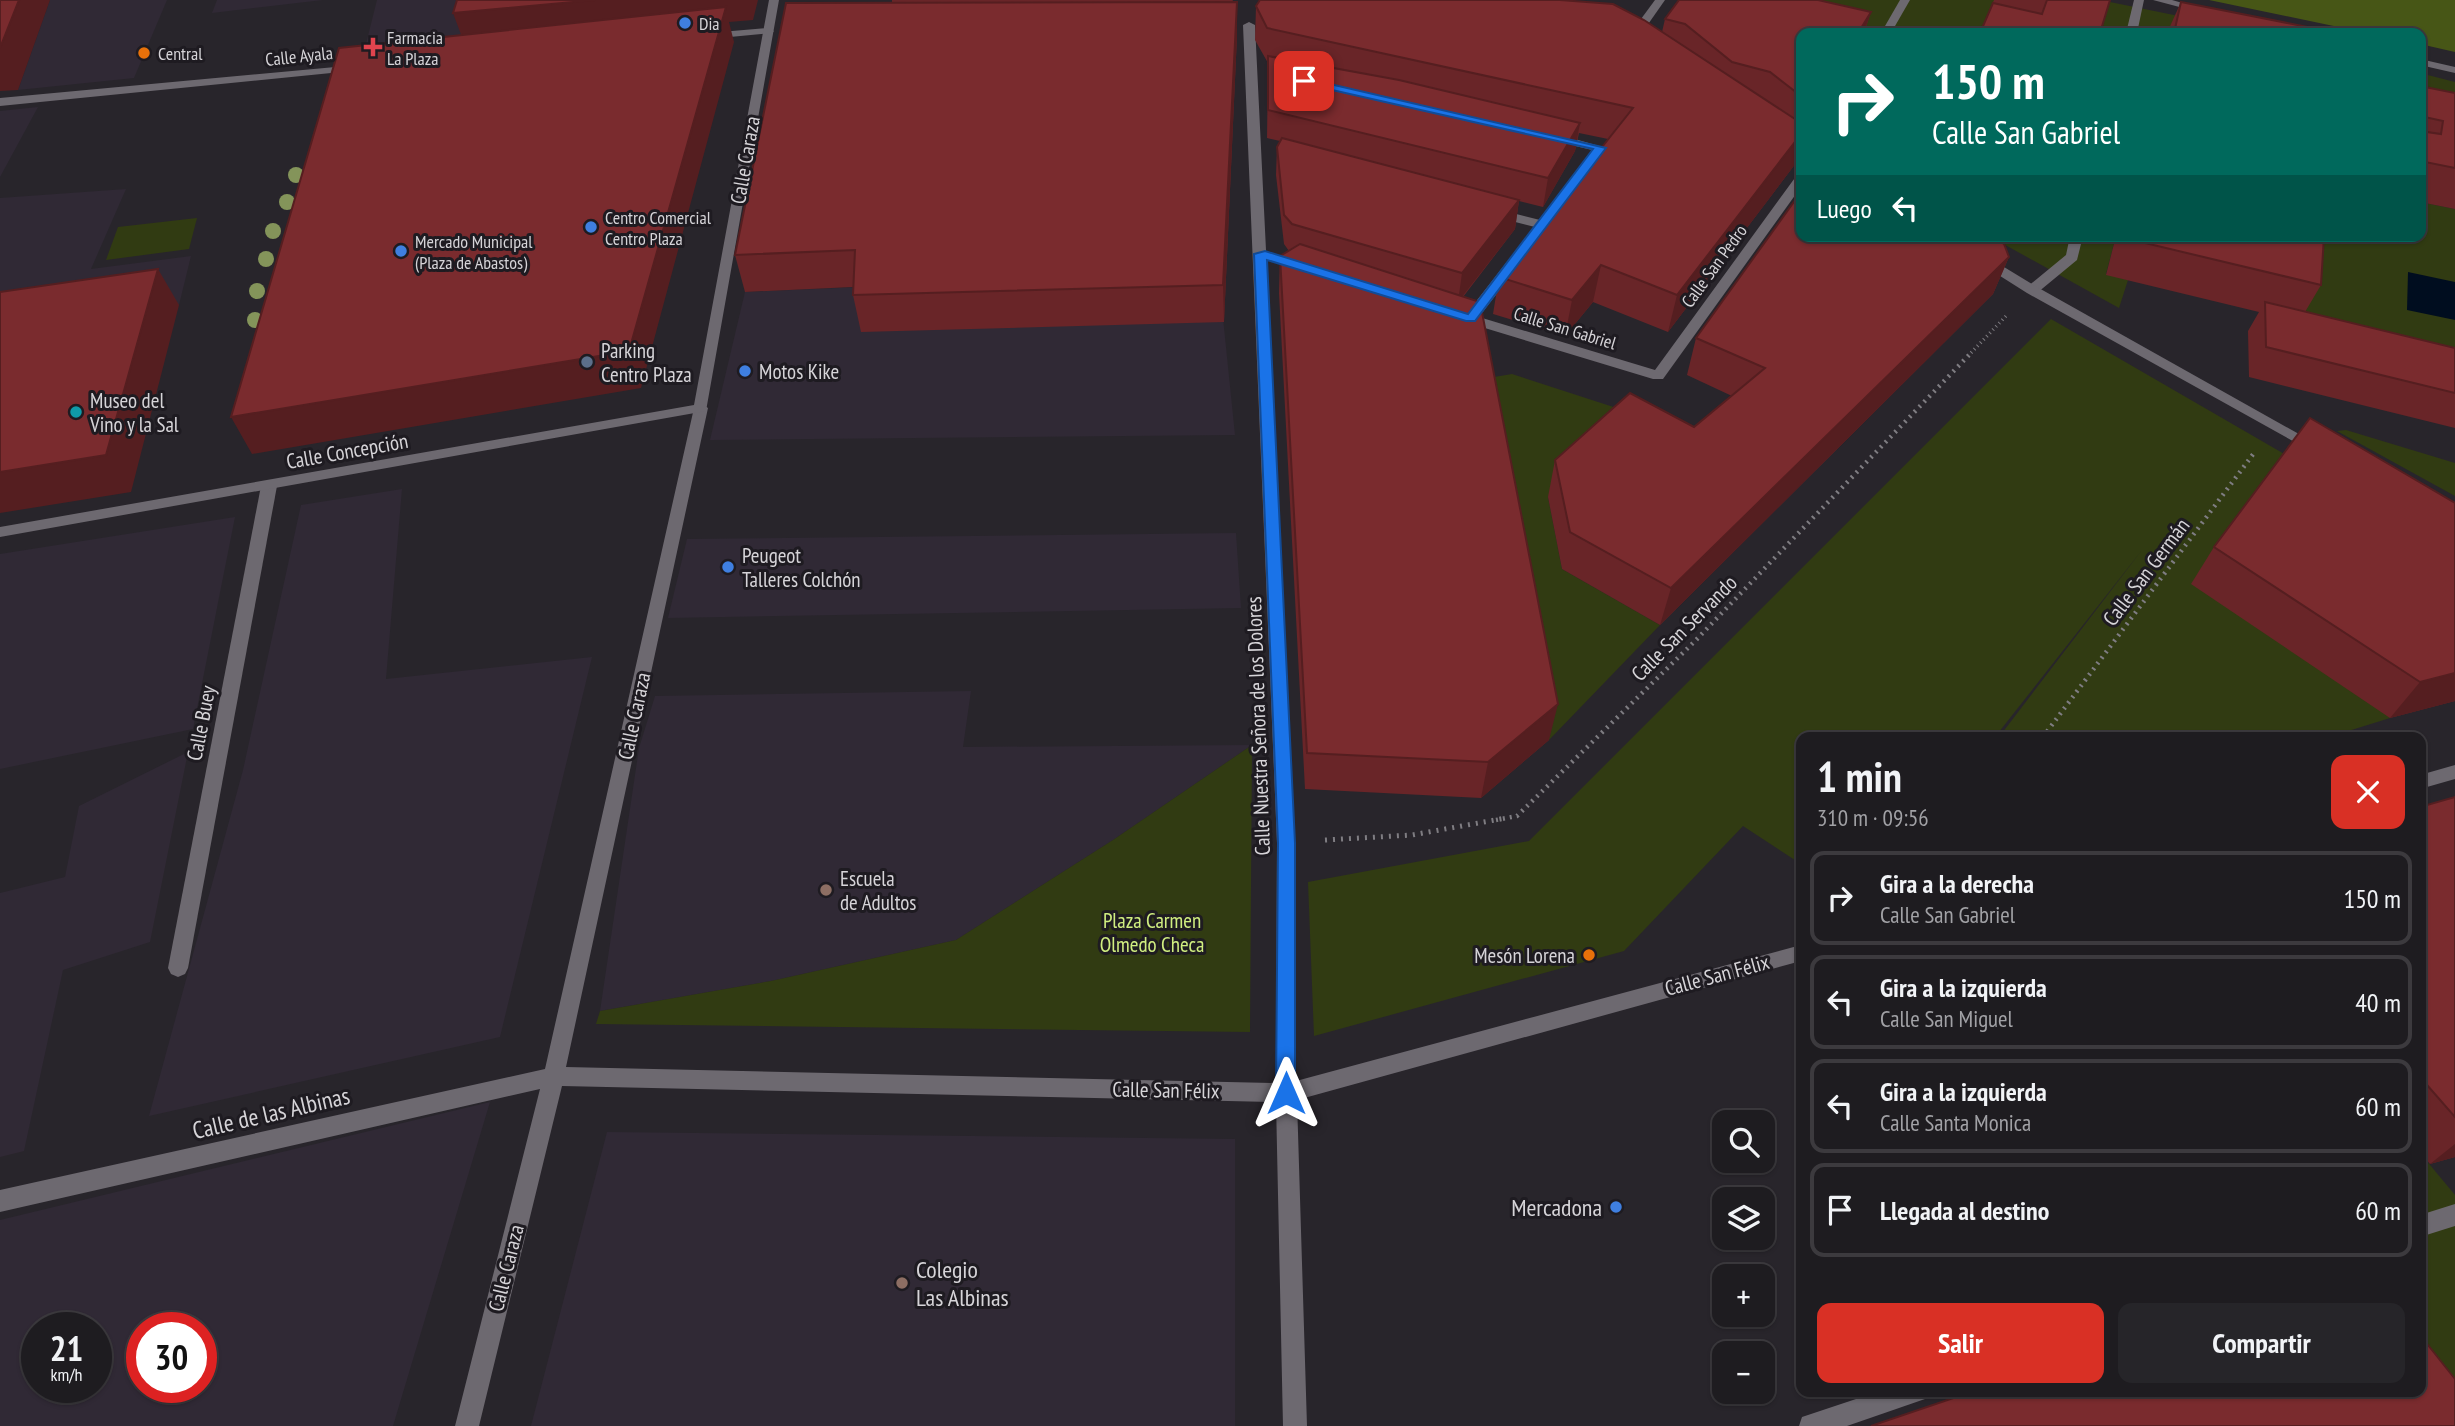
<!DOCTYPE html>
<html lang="es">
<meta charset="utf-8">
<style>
:root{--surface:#1e1c20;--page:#262529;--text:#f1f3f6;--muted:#a1a1a5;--line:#3c3a3e;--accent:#d93025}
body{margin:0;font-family:"PT Sans Narrow",sans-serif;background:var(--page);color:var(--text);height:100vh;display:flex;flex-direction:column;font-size:26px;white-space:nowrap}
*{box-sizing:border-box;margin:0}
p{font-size:23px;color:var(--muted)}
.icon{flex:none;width:38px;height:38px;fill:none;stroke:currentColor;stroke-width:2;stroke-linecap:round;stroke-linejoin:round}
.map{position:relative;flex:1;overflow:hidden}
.side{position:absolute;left:1796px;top:732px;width:630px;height:665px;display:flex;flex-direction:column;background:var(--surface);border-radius:14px;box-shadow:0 2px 5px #0004,0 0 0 2px var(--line)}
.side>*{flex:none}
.top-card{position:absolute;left:1796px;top:28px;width:630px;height:214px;border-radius:14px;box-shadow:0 2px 5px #0004,0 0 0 2px var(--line);background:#00695c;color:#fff;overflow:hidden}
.fabs{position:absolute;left:1712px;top:1110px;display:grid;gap:14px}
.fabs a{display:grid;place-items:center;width:63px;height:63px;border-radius:14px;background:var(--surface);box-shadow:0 2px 5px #0004,0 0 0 2px var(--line);font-size:35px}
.speed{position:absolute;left:21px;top:1312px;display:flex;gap:14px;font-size:35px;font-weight:700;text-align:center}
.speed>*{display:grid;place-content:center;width:91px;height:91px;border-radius:50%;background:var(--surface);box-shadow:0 2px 5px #0004,0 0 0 2px var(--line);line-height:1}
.speed small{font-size:18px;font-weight:400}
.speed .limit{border:10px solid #d22;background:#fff;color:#111}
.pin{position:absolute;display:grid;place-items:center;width:60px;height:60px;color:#fff;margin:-30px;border-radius:14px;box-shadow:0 4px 10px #0006}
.me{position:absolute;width:77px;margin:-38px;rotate:0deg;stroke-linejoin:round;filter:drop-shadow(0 0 5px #0008)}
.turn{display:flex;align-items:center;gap:24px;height:147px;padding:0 21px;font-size:32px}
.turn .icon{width:91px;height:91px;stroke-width:2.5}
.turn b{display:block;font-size:49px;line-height:60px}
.then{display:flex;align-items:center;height:66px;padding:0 21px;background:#0003;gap:14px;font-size:26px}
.round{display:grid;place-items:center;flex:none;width:74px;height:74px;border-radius:14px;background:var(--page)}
.head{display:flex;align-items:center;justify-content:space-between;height:119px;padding:0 21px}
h1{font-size:42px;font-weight:800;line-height:52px}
.cta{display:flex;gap:14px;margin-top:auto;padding:14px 21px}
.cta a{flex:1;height:80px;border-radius:14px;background:var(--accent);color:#fff;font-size:28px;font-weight:800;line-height:80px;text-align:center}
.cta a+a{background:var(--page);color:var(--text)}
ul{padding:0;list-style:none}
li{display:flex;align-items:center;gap:21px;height:94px;margin:0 14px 10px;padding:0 7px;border:4px solid var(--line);border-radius:14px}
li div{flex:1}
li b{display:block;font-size:26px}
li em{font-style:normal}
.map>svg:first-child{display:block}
.built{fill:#302935;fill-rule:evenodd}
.green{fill:#313b12}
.forest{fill:#475616}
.water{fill:#000d1f}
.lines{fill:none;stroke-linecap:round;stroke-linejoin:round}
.path-far2{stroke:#7f7d82;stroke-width:3.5;stroke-dasharray:1 3.5;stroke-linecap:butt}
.path-far1{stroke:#7f7d82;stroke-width:4.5;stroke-dasharray:2 5;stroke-linecap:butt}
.path{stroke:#7f7d82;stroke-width:5;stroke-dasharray:2 6;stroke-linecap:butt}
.pedestrian{fill:#6d6970;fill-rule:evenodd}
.minor{fill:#6d6970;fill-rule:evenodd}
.tertiary{fill:#6d6970;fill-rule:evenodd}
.tree{fill:#84945a}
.wall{fill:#692528}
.shaded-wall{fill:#551e20}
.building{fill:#7a2b2e;stroke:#551e20;stroke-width:2}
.route{fill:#1a73e8;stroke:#114b97;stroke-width:2}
.shop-dot{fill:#3f7fe0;stroke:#1e1b21;stroke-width:2.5}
.health-dot{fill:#e0444e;stroke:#1e1b21;stroke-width:2.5}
.food-dot{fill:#e8710a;stroke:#1e1b21;stroke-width:2.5}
.service-dot{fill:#5c6f8a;stroke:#1e1b21;stroke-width:2.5}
.culture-dot{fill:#0f9aa8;stroke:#1e1b21;stroke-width:2.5}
.education-dot{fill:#8d6e63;stroke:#1e1b21;stroke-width:2.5}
.labels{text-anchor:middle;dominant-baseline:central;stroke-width:6;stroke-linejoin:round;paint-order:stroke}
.far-poi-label{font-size:18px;fill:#d6d4d8;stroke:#1e1b21;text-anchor:start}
.far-street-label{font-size:18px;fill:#d6d4d8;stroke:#1e1b21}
.street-label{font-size:21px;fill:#d6d4d8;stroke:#1e1b21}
.poi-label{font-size:21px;fill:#d6d4d8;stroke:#1e1b21;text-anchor:start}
.park-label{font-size:21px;fill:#d0ee80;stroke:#1e1b21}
.near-street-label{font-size:24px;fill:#d6d4d8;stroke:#1e1b21}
.near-poi-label{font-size:24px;fill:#d6d4d8;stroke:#1e1b21;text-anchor:end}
</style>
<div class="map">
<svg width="2455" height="1426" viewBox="0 0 2455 1426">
<rect width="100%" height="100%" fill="#28252b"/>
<g class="built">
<polygon points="50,0 167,0 134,78 18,90"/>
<polygon points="217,0 323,0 212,13"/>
<polygon points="377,0 479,0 466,48 363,56"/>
<polygon points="38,107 0,177 0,111"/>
<polygon points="126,189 91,269 191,256 179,305 0,513 0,198"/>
<polygon points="862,287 1223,318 1235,435 710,440 745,292"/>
<polygon points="402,489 386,679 592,657 500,1037 149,1116 243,770 301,505"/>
<polygon points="235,517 193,729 0,769 0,554"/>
<polygon points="1236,533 1241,608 668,618 687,539"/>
<polygon points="971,691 963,747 1252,745 1113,840 956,940 771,981 600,1011 639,748 655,696"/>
<polygon points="188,752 150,942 63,970 24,1151 0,1157 0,893 65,877 79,806"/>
<path d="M490,1102l-97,324h-393v-206zM37,1328h59v60h-59zM201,1328v60h-59v-60z"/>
<polygon points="607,1132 1235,1139 1235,1426 531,1426"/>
</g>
<g class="green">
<polygon points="1736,0 1996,0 2035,33 1835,33"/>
<polygon points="2105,1 2233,27 2233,33 2096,33"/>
<polygon points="2420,73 2455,82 2455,108 2420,101"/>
<polygon points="2420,202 2455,209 2455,381 2299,322 2306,236 2420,236"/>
<polygon points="197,218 189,249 106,260 118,227"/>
<polygon points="1989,236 2116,236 2106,274 2128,280 2119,308"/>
<polygon points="2051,319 2286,455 2390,718 2329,737 1999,737 2142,550 1995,737 1801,737 1801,864 1743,826 1624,951 1314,1036 1308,882 1529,841"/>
<polygon points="1512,374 1635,414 1621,430 1548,497 1562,569 1660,625 1549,740 1482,379"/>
<polygon points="2346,430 2455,463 2455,496 2337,431"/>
<polygon points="1252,745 1250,1032 596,1024 600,1011 771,981 956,940 1113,840"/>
<polygon points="2420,1153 2455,1195 2455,1426 2420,1391"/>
</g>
<polygon class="forest" points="2209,0 2455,0 2455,52 2420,44 2420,33 2367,33"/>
<polygon class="water" points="2408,272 2455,282 2455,320 2407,310"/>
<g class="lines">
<polyline class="path-far2" points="1968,356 2007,315"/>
<g class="path-far1">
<polyline points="2043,737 2254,453"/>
<polyline points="1496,820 1517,816 1696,640 1970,354"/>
</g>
<polyline class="path" points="1325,840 1412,835 1506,818"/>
<g class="pedestrian">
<polygon points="1900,0 1910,0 1891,33 1881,33"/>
<polygon points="2134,0 2144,0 2137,33 2126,33"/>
<polygon points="768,28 774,31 772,33 709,39 703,36 709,33"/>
<polygon points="357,65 363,68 361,70 0,106 0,98"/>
<polygon points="2070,236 2083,236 2077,260 2037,293 2027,293 2027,287 2066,255"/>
</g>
<g class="minor">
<polygon points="1655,0 1665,0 1637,40 1629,40 1627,38"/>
<polygon points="2153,0 2172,0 2207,10 2202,13"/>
<polygon points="1249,22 1255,25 1295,843 1296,1081 1801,945 1801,961 1297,1100 1307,1426 1283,1426 1276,1102 562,1086 479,1426 455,1426 540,1089 0,1212 0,1190 545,1069 694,408 701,403 708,408 566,1067 1276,1083 1277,843 1243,25"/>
<polygon points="1554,133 1606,148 1570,197 1566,198 1560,194 1592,150 1550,140 1548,137"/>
<polygon points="1801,174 1801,187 1663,379 1653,379 1465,322 1454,316 1461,312 1467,313 1506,263 1516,263 1518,266 1479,317 1655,370 1797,175"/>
<polygon points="1493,208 1548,222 1549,225 1543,229 1488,215 1487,212"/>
<polygon points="1937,236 1953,236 2037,287 2322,447 2314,452 2309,450 2027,293"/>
<polygon points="269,481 277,486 188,968 185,974 178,977 171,974 168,968 261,486"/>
<polygon points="2455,765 2455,779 2420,789 2420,775"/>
<polygon points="2455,1204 2455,1226 2420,1237 2420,1215"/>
<polygon points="1880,1391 1929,1391 1925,1399 1847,1426 1799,1426 1802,1417"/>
</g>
<g class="tertiary">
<polygon points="769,0 779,0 706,411 0,537 0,527 694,405"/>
<polygon points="2420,59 2455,67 2455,73 2420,65"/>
</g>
</g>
<g class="tree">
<circle cx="296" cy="175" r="8"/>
<circle cx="287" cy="202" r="8"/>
<circle cx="273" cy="231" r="8"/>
<circle cx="266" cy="259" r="8"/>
<circle cx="257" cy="291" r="8"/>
<circle cx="255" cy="320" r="8"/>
</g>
<g class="wall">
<polygon points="892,0 1233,0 1232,2 1237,36 1224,322 861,332 853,295 853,287 745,292 735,255 892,3"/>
<polygon points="1994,0 2110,0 1980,33"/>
<polygon points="2181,2 2338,33 2167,33"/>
<polygon points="1256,6 1662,32 1665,19 1871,12 1864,33 1801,33 1801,146 1796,163 1668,332 1593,302 1565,336 1493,314 1499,277 1608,139 1579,133 1575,151 1543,207 1519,201 1515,229 1463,297 1549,740 1481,798 1305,789 1279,293 1280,256 1289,251 1284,244 1276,175 1277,147 1280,141 1267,138 1268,63 1255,40"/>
<polygon points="2420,86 2455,93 2455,209 2420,202"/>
<polygon points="2116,236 2324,236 2321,285 2305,312 2455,348 2455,428 2249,377 2248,331 2259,312 2106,275"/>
<polygon points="2009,257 1993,294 1660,625 1562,569 1548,497 1555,460 1694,427 1732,396 1687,375 1696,338"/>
<polygon points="2214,547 2455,701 2390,718 2191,584"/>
<polygon points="2455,797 2455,1157 2430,1164 2420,1153 2420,807"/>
</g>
<g class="shaded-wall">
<polygon points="19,0 50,0 18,90 0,91 0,48"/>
<polygon points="595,0 758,0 753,20 729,22 734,42 641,388 252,454 231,417 466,48 453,13"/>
<polygon points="1237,2 1237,36 1224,322 1223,285"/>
<polygon points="1871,12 1864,33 1858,33"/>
<polygon points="1580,123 1575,151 1543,207 1548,178"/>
<polygon points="1801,134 1801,146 1796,163 1668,332 1677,295"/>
<polygon points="1519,200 1515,229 1458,302 1462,273"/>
<polygon points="2009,257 1993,294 1660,625 1671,588"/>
<polygon points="1601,265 1593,302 1565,336 1572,300"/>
<polygon points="158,269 179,305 131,492 0,513 0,472"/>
<polygon points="2455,673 2455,701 2390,718 2420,682"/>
<polygon points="1558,704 1549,740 1481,798 1488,762"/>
<polygon points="2455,1144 2455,1157 2430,1164"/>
</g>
<g class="building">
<polygon points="0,0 19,0 0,48"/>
<polygon points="457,0 595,0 453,13"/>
<polygon points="1260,0 1560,0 1613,4 1644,20 1801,123 1801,134 1677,295 1601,265 1572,300 1499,277 1633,108 1267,28 1256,6"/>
<polygon points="1679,0 1818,0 1871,12 1858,33 1801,33 1801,96 1770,72 1732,62 1685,24 1665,19"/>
<polygon points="2047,0 2110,0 2100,33 1980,33 1993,3 2042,14"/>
<polygon points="1237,2 1223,285 853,295 855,250 735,255 786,3"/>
<polygon points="2181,2 2338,33 2174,33"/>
<polygon points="726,7 629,351 231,417 339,48"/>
<polygon points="1268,56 1399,80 1580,123 1548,178 1268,110"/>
<polygon points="2420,86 2455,93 2455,168 2420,161 2420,131 2441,134 2443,121 2420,116"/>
<polygon points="1282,138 1519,200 1462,273 1292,224 1284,215 1277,147"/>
<polygon points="1801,192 1801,236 1991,236 2004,244 2009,257 1671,588 1570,532 1555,460 1630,393 1694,427 1765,368 1696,338"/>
<polygon points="2124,236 2324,236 2321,285 2124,238"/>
<polygon points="1300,244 1480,302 1558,704 1488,762 1307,753 1280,256"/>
<polygon points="158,269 106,455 0,472 0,292"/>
<polygon points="2265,302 2455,348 2455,393 2266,347"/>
<polygon points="2310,418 2455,503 2455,673 2420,682 2214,547"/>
<polygon points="2455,797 2455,1117 2420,1077 2420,807"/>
<polygon points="2420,1335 2455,1379 2455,1426 1871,1426 1974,1391 2420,1391"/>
</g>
<polygon class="route" points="1304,78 1606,148 1475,321 1466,321 1267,260 1295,843 1295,1093 1292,1099 1286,1101 1279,1099 1276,1093 1278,843 1254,254 1265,251 1468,314 1593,149 1301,83 1301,79"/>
<g class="shop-dot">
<circle cx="685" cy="23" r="7"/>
<circle cx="591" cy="227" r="7"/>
<circle cx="401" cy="251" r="7"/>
<circle cx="745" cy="371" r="7"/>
<circle cx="728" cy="567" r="7"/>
<circle cx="1616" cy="1207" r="7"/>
</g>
<path class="health-dot" d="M369.5 36.5h7v7h7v7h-7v7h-7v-7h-7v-7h7z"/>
<g class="food-dot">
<circle cx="144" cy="53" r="7"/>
<circle cx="1589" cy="955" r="7"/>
</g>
<circle class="service-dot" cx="587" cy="362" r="7"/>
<circle class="culture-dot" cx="76" cy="412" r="7"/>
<g class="education-dot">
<circle cx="826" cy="890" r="7"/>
<circle cx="902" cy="1283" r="7"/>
</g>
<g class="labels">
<g class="far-poi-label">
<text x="699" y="23">Dia</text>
<text x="387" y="37">Farmacia<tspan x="387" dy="21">La Plaza</tspan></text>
<text x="158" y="53">Central</text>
<text x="605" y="217">Centro Comercial<tspan x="605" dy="21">Centro Plaza</tspan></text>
<text x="415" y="241">Mercado Municipal<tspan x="415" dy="21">(Plaza de Abastos)</tspan></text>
</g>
<g class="far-street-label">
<text transform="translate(299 56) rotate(-6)">Calle Ayala</text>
<text transform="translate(1714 266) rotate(-54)">Calle San Pedro</text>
<text transform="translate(1565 328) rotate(17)">Calle San Gabriel</text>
</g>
<g class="street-label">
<text transform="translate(745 160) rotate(-80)">Calle Caraza</text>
<text transform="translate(347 451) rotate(-10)">Calle Concepción</text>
<text transform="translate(2146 572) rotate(-53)">Calle San Germán</text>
<text transform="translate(1684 628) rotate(-45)">Calle San Servando</text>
<text transform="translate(634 716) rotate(-78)">Calle Caraza</text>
<text transform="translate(201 723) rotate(-79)">Calle Buey</text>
<text transform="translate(1258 726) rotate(-92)">Calle Nuestra Señora de los Dolores</text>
<text transform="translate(1717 975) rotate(-15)">Calle San Félix</text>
<text transform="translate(1166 1090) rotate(1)">Calle San Félix</text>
<text transform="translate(506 1268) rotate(-76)">Calle Caraza</text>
</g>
<g class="poi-label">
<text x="601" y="350">Parking<tspan x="601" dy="24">Centro Plaza</tspan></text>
<text x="759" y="371">Motos Kike</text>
<text x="90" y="400">Museo del<tspan x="90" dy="24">Vino y la Sal</tspan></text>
<text x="742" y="555">Peugeot<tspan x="742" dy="24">Talleres Colchón</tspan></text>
<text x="840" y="878">Escuela<tspan x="840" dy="24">de Adultos</tspan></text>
<text x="1575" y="955" text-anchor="end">Mesón Lorena</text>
</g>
<g class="park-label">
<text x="1152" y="920">Plaza Carmen<tspan x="1152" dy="24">Olmedo Checa</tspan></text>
</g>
<g class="near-street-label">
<text transform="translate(271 1113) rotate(-13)">Calle de las Albinas</text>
</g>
<g class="near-poi-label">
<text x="1602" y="1207">Mercadona</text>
<text x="916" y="1269" text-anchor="start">Colegio<tspan x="916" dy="28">Las Albinas</tspan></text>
</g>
</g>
</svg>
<div class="fabs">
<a><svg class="icon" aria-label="search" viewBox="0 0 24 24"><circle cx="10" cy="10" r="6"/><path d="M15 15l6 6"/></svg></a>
<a><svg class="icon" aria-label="layers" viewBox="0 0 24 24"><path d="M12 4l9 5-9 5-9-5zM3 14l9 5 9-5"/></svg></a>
<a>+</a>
<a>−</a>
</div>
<div class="speed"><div>21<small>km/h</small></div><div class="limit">30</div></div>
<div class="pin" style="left:1304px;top:81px;background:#d93025"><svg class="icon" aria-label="arrive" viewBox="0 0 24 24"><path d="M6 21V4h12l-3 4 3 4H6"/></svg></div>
<svg class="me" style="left:1286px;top:1093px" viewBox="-20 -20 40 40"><path d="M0-17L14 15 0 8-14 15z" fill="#1a73e8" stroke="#fff" stroke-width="4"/></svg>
<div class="top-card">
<div class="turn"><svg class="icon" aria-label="right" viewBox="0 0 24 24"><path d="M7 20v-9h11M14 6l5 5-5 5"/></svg><div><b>150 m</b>Calle San Gabriel</div></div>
<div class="then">Luego<svg class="icon" aria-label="left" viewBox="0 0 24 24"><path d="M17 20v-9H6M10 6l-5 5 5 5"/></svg></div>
</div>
<section class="side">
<div class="head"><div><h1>1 min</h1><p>310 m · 09:56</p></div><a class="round" style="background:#d93025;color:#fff"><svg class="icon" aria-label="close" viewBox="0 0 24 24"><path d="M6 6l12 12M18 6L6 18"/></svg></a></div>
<ul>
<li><svg class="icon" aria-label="right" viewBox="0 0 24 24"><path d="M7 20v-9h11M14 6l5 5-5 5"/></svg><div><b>Gira a la derecha</b><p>Calle San Gabriel</p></div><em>150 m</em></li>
<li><svg class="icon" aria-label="left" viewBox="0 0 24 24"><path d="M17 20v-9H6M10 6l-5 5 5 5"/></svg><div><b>Gira a la izquierda</b><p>Calle San Miguel</p></div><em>40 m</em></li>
<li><svg class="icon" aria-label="left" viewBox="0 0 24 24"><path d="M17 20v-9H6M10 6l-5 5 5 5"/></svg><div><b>Gira a la izquierda</b><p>Calle Santa Monica</p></div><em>60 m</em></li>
<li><svg class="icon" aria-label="arrive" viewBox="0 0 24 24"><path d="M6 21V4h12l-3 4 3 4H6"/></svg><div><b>Llegada al destino</b></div><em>60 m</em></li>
</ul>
<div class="cta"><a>Salir</a><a>Compartir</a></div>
</section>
</div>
